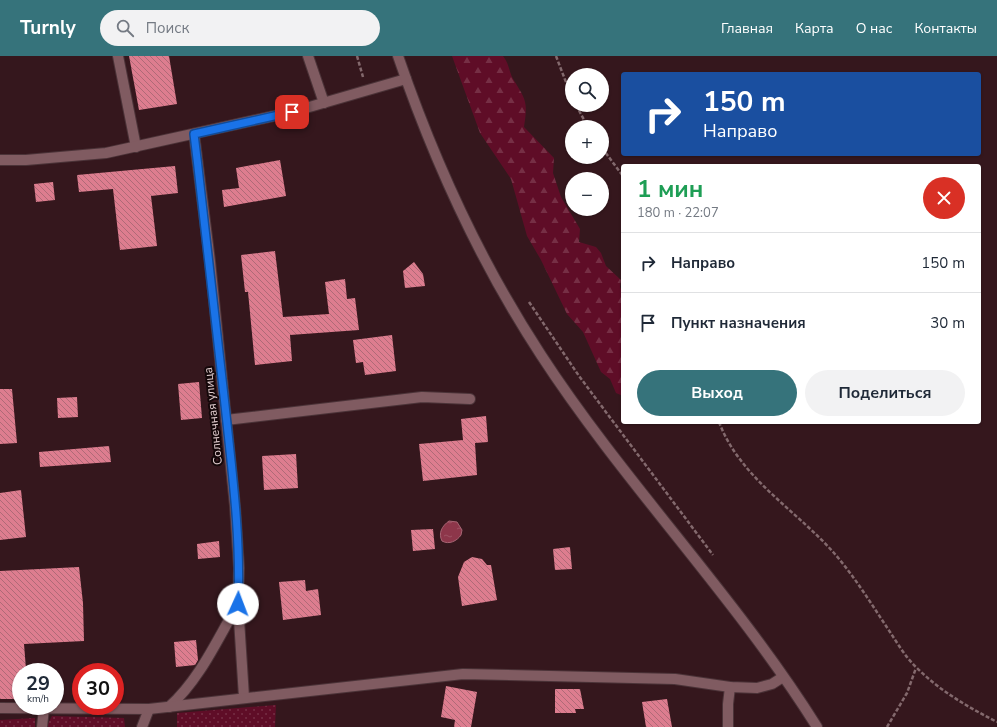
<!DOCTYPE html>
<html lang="ru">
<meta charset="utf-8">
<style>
:root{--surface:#fff;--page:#f2f2f3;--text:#1f2937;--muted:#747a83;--line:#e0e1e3;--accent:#36737b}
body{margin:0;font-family:"Nunito Sans",sans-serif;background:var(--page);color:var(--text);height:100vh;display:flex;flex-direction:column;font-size:15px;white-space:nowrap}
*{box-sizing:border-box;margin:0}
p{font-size:13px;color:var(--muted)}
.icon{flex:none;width:22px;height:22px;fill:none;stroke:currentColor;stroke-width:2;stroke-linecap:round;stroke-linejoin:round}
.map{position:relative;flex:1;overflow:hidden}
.side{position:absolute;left:621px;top:108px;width:360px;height:260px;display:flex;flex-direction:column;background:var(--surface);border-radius:4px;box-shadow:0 1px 3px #0004}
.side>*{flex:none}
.hud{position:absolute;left:621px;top:16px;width:360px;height:84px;border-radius:4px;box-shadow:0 1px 3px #0004;background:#1a4fa0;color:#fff;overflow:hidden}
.controls{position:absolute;left:565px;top:12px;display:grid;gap:8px}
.controls a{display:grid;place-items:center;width:44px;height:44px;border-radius:50%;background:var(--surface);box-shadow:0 1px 3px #0004;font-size:20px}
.speed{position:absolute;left:12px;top:607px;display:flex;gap:8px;font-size:20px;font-weight:700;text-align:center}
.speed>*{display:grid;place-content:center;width:52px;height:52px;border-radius:50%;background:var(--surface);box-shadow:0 1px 3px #0004;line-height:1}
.speed small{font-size:10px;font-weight:400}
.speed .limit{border:6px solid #d22;background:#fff;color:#111}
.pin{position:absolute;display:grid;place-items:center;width:34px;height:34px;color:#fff;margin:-17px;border-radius:8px;box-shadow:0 2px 6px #0006}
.me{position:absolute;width:44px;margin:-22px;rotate:2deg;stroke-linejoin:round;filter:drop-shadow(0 0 3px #0008)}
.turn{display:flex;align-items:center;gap:14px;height:84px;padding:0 16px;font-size:18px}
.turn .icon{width:52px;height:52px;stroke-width:2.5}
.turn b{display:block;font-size:28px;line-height:34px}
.round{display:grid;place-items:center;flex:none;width:42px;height:42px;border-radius:21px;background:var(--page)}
.head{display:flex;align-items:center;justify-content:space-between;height:68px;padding:0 16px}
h1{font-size:24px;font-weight:700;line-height:30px;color:#1e9e55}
.primary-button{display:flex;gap:8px;margin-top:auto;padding:8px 16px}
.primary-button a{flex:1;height:46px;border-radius:24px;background:var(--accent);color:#fff;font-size:16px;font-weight:700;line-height:46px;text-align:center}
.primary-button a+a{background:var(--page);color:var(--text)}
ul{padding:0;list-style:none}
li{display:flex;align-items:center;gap:12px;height:60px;padding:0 16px;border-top:1px solid var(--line)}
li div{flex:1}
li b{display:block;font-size:15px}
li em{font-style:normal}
header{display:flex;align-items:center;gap:24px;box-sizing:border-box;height:56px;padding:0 20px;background:var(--accent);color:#fff}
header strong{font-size:19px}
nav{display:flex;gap:22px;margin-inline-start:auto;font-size:14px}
.search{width:280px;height:36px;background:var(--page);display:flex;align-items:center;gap:10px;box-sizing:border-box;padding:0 14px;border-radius:22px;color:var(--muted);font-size:15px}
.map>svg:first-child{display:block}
.forest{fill:url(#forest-firs)}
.park{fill:url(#park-dots)}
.water{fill:url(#water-ripples);stroke:#a76473}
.building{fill:url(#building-back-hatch)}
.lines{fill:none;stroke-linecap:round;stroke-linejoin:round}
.service-casing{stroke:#4b3338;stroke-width:12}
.minor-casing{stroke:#4b3338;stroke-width:12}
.secondary-casing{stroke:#4b3338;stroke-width:12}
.path{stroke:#83696d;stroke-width:2.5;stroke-dasharray:4 2;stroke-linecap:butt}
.service{stroke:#805b61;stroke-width:10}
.minor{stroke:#805b61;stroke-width:10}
.secondary{stroke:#805b61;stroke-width:10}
.route-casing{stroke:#114b97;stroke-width:10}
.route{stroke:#1a73e8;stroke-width:7}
.labels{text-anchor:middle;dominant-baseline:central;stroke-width:4;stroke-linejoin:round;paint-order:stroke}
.street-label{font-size:12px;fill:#e5d0d2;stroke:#140709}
</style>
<header>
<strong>Turnly</strong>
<div class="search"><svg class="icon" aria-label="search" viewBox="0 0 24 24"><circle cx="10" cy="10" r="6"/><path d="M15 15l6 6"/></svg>Поиск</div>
<nav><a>Главная</a><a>Карта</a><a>О нас</a><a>Контакты</a></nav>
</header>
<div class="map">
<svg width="997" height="671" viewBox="0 0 997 671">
<defs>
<pattern id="forest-firs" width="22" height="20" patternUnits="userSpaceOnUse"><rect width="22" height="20" fill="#5f0d27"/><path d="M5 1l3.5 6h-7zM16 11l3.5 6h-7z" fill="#762f45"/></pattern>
<pattern id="park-dots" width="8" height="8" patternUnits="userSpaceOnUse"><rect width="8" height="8" fill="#5f0d27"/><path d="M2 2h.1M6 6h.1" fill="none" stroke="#762f45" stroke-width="1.8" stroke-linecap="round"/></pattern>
<pattern id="water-ripples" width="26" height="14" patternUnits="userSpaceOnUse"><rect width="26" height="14" fill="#8d364a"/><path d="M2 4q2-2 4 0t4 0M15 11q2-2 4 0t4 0" fill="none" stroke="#9d5263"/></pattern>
<pattern id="building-back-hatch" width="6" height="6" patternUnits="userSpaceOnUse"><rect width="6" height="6" fill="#dd7d8f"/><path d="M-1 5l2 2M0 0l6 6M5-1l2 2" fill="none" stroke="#af6a77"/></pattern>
</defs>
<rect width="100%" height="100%" fill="#35171d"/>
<path class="forest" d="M452,0h51c6,7 6,16 10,23 13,21 15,22 11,48l30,31 -1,15 8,24 19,32 -1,13 17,5 5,6 5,13 15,14 -1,7 3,7v102l-7,-3 -6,-14 -9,-7 -18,-40 -16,-18 -26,-54 -14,-24 -16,-57 -31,-46z"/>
<g class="park">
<polygon points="276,649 275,671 177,671 177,657"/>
<polygon points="52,660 124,662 125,671 46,671"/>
<polygon points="35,662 35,671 0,671 0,664"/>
</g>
<path class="water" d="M449,465l8,1 5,8 -1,5c-4,6 -12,10 -19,6 -4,-8 0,-15 7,-20z"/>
<g class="building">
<polygon points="129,0 169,0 177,48 139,54"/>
<polygon points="280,104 286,140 224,151 222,134 239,132 236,112"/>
<polygon points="175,110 178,137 151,140 157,190 120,194 113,133 79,136 77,119"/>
<polygon points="53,126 55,144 36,146 34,128"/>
<polygon points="275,195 283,261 329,258 325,226 345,223 347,243 355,242 359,274 290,279 292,305 255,309 248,236 245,236 241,199"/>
<polygon points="414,206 423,218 425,230 405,232 403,215"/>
<polygon points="392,279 396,315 365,319 363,306 356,307 353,284"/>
<polygon points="199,326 202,362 181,364 178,328"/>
<polygon points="0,333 12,333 17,387 0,388"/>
<polygon points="77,341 78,361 58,362 57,342"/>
<polygon points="486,360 488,386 475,387 477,419 423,425 419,388 463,384 461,363"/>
<polygon points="109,390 111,406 40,411 39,396"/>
<polygon points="296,398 298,432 264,434 262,400"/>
<polygon points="21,434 26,481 0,484 0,437"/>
<polygon points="433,473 435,493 413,495 411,474"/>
<polygon points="219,485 220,501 198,503 197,488"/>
<polygon points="570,491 572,513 555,514 553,493"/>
<polygon points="472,501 482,503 487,509 491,509 497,544 462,550 458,521 464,506"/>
<polygon points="79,511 83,547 84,585 24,588 26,613 21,613 21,643 0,643 0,515"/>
<polygon points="305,524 306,535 318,533 321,559 283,564 279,526"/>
<polygon points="196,584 198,604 195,609 176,611 174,586"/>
<polygon points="446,630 477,636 471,671 454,671 455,664 441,661"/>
<polygon points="555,633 580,633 584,653 575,653 576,657 555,657"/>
<polygon points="667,643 672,671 646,671 642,646"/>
</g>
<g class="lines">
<g class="service-casing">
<g id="service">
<polyline points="118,0 136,91"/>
<polyline points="308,0 324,47"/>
<polyline points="226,364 422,341 470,343"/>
<path d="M169,651c31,-28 48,-67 69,-103"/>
<polyline points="42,671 44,652"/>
<polyline points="142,671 149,653"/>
<polyline points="728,671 728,648 730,631"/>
</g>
</g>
<g class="minor-casing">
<g id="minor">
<polyline points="194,78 210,205 235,450 239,512 238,548 244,641"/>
<polyline points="0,104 26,104 106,97 292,56 406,23"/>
<polyline points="0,652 149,653 463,618 675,623 730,631 757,632 772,628 783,621"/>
</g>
</g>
<g class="secondary-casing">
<path id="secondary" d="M398,0c36,105 82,206 143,299 84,129 194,241 276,372"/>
</g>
<g class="path">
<polyline points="357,0 363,21"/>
<polyline points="556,0 572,42"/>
<polyline points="576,49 588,71"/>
<polyline points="602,92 623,120"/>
<polyline points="529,246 579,320 713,499"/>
<path d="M719,366c21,56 77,88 115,131 21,24 38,52 56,79 8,12 16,26 27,36 23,23 51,39 80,54"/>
<polyline points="887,671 907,637 916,612"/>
</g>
<use href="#service" class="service"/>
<use href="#minor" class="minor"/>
<use href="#secondary" class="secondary"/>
</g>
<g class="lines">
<g class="route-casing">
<path id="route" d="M238,548c3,-67 -6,-133 -13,-199 -10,-91 -20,-181 -31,-271l98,-22"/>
</g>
<use href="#route" class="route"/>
</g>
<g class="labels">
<g class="street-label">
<text transform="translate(213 360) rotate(-96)">Солнечная улица</text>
</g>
</g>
</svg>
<div class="controls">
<a><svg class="icon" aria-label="search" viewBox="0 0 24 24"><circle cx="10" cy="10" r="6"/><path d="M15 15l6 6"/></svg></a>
<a>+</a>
<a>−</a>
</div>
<div class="speed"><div>29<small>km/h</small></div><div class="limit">30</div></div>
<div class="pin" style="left:292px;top:56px;background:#d93025"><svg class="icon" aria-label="arrive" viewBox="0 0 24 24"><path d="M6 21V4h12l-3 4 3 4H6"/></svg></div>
<svg class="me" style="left:238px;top:548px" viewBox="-20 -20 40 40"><circle r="19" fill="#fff"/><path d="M0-13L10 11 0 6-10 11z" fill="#1a73e8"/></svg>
<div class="hud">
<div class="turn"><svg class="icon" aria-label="right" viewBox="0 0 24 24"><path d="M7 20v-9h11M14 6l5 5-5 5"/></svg><div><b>150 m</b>Направо</div></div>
</div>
<section class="side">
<div class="head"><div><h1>1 мин</h1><p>180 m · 22:07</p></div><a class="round" style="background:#d93025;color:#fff"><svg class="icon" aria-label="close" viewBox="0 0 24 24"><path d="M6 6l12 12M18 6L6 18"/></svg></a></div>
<ul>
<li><svg class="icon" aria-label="right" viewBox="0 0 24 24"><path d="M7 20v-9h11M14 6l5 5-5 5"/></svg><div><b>Направо</b></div><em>150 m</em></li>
<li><svg class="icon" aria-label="arrive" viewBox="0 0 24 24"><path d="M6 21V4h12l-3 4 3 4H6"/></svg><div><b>Пункт назначения</b></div><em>30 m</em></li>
</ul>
<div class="primary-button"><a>Выход</a><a>Поделиться</a></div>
</section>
</div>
